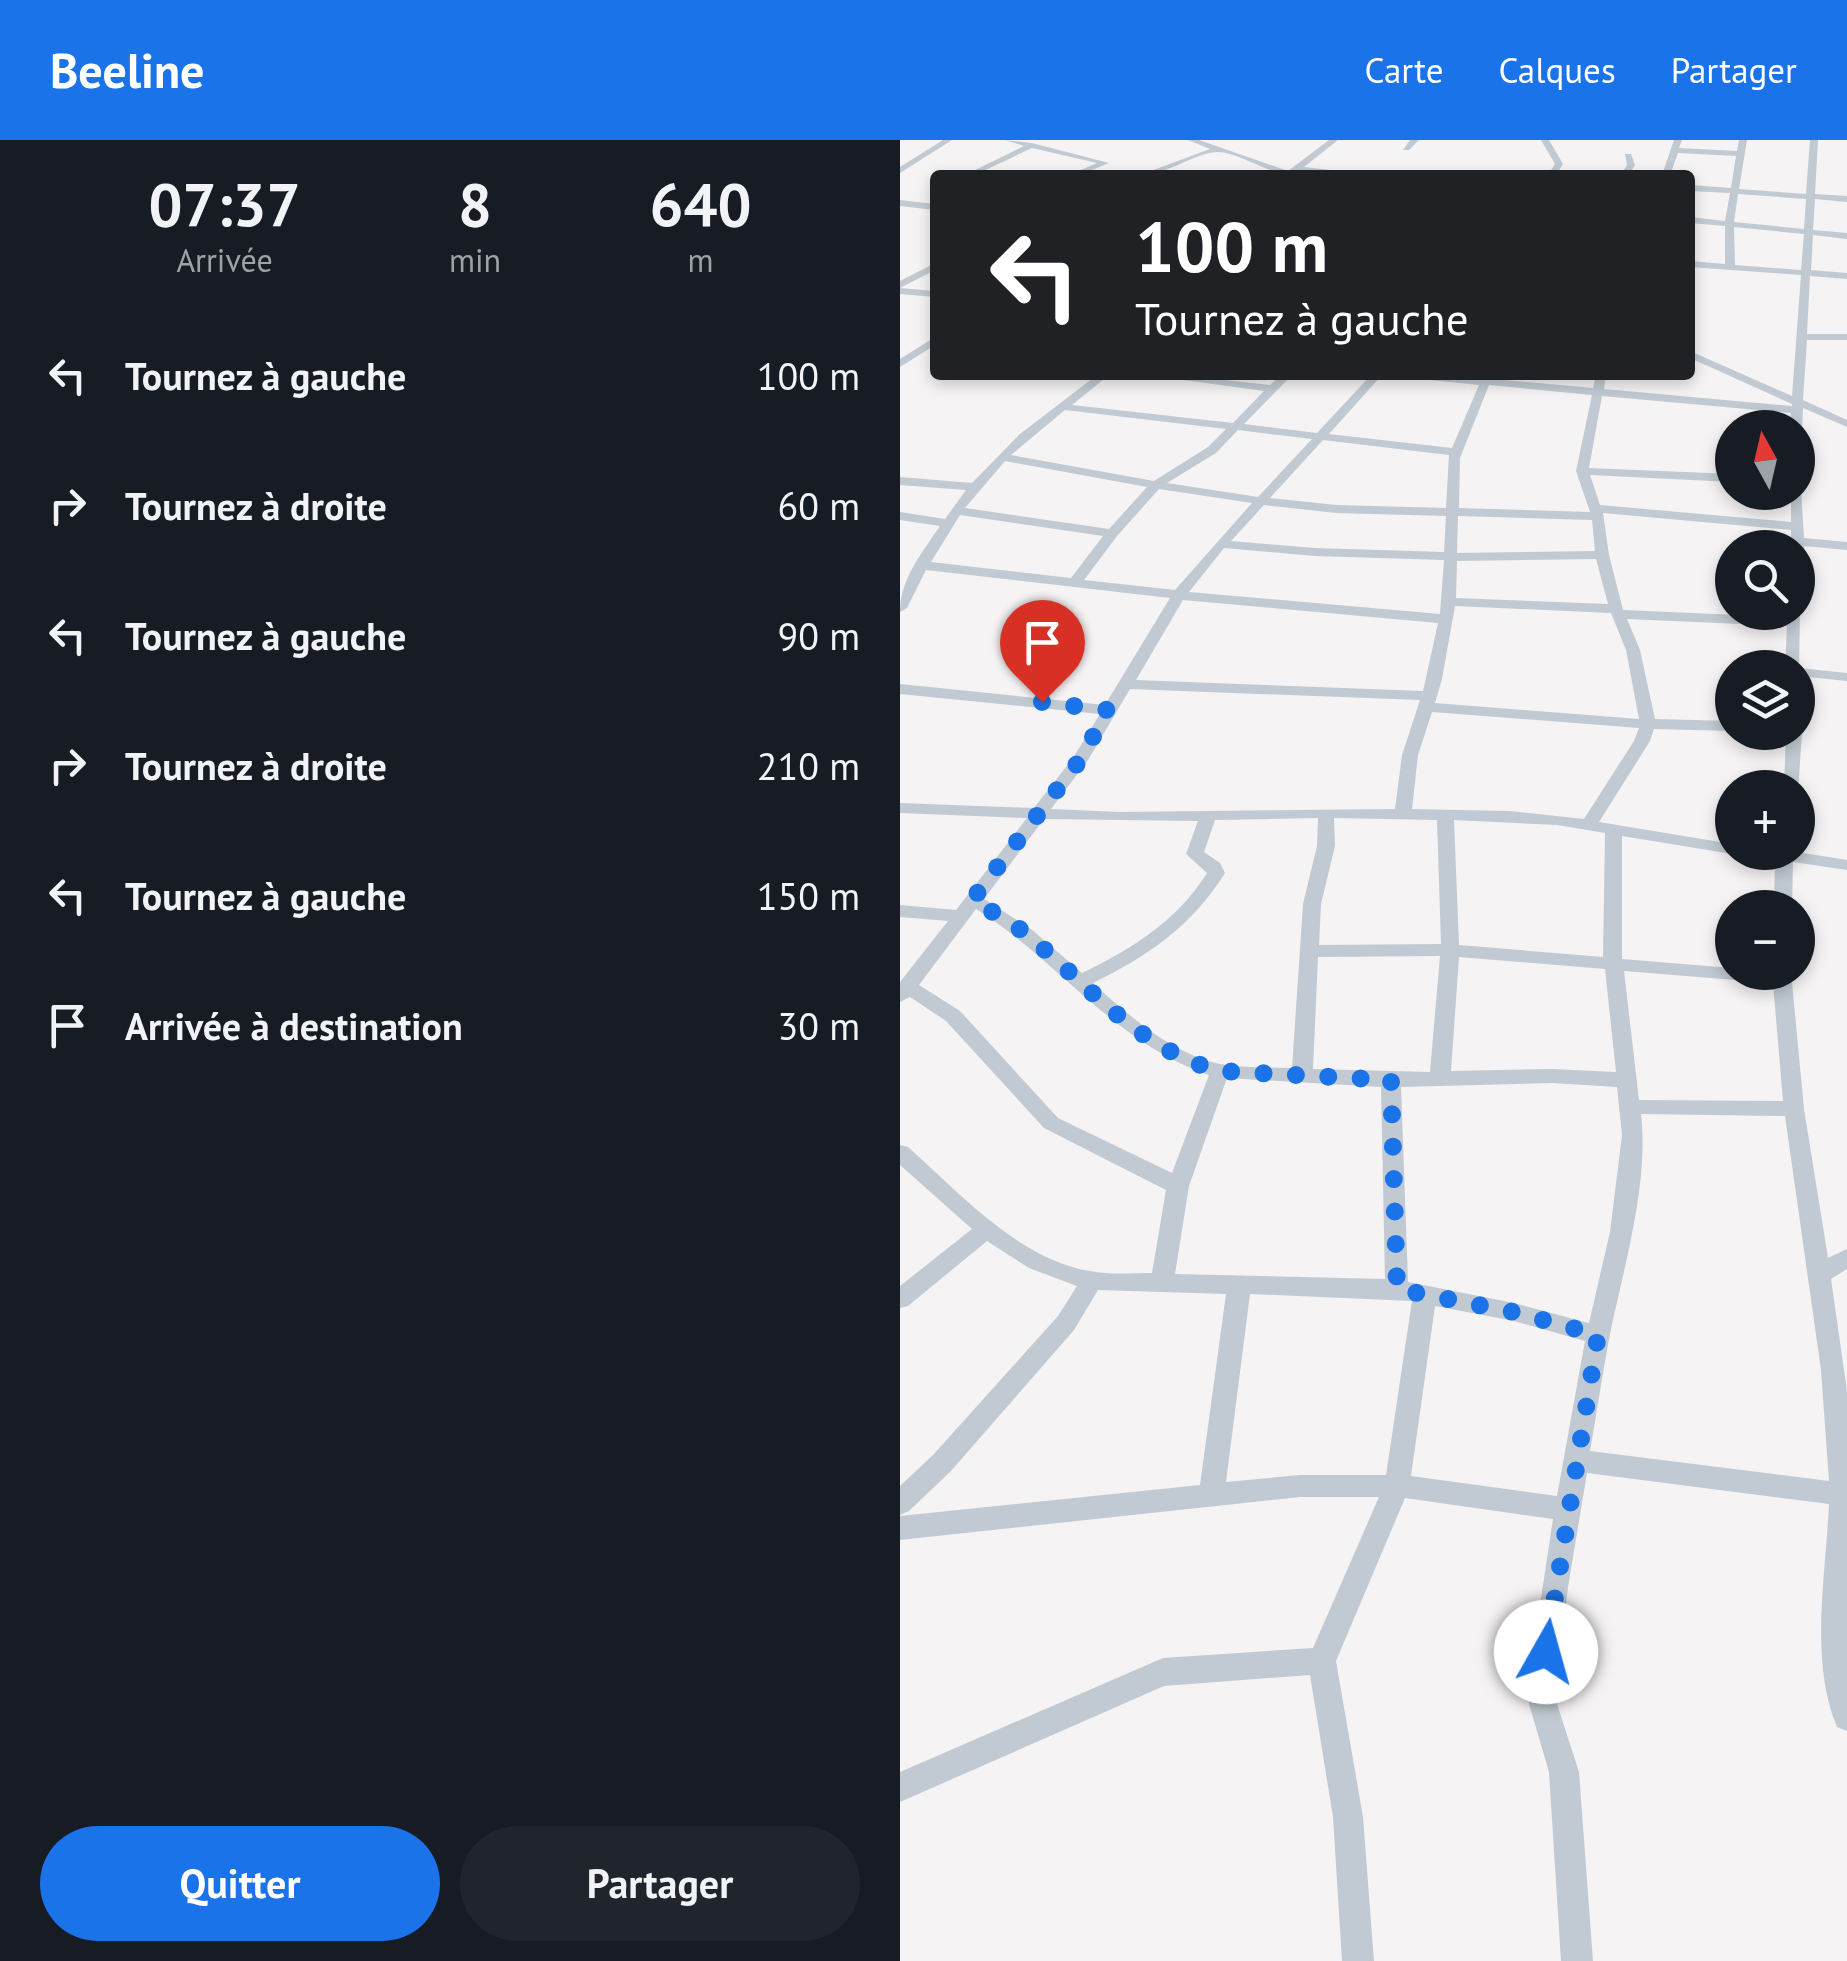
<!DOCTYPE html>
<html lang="fr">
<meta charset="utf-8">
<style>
:root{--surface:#171b24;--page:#20242c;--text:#f1f3f6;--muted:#9ea1a6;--accent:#1a73e8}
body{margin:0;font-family:"PT Sans",sans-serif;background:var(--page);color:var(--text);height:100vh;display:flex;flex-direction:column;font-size:38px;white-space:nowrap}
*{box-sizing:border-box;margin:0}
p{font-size:32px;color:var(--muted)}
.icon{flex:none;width:55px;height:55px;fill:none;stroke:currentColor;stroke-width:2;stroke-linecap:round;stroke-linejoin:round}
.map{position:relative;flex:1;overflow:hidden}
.side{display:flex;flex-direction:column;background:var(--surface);width:900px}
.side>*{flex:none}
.hud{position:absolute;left:30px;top:30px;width:765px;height:210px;border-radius:10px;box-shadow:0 5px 15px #0003;background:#202124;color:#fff;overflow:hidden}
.needle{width:65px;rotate:352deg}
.controls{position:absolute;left:815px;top:270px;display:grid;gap:20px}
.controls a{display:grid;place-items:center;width:100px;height:100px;border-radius:50%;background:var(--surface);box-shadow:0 5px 15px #0003;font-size:50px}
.pin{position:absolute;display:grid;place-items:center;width:85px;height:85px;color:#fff;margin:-102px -42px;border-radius:50% 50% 50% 0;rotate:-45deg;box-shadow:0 0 10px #0007}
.pin .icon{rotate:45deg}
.me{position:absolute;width:110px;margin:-55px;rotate:7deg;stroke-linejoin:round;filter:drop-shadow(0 0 8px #0008)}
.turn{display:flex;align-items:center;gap:35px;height:210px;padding:0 40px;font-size:45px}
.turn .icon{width:130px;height:130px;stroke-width:2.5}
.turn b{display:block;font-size:70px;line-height:85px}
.eta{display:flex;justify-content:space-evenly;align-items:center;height:170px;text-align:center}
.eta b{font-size:60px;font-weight:700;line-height:70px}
.action{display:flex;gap:20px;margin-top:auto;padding:20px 40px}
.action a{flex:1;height:115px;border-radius:60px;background:var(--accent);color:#fff;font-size:40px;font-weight:700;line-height:115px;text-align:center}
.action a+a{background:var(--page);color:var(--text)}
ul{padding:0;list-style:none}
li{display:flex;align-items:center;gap:30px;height:130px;padding:0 40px}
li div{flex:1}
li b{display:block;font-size:38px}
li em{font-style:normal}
header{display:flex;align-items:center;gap:60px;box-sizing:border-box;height:140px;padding:0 50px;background:var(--accent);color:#fff}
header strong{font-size:48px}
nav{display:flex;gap:55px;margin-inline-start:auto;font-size:35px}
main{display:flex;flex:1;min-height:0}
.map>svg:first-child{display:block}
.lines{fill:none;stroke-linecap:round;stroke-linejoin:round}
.minor{fill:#c1cad2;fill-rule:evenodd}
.route{stroke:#1a73e8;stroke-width:18;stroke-dasharray:0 32.4}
</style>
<header>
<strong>Beeline</strong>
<nav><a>Carte</a><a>Calques</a><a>Partager</a></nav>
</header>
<main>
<section class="side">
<div class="eta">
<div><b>07:37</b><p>Arrivée</p></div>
<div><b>8</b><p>min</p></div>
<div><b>640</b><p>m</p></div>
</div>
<ul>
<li><svg class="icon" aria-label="left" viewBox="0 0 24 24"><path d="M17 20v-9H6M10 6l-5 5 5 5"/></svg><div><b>Tournez à gauche</b></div><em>100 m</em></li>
<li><svg class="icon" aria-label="right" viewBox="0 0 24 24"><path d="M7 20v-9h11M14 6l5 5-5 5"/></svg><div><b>Tournez à droite</b></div><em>60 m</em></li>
<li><svg class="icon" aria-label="left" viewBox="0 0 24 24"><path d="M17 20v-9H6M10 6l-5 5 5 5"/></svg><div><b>Tournez à gauche</b></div><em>90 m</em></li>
<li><svg class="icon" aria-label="right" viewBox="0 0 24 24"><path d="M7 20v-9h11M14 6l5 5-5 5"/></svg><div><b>Tournez à droite</b></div><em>210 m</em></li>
<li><svg class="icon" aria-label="left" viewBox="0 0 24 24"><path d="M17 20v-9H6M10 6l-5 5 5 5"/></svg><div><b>Tournez à gauche</b></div><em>150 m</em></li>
<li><svg class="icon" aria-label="arrive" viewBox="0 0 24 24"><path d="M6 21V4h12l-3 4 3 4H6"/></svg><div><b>Arrivée à destination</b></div><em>30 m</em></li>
</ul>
<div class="action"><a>Quitter</a><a>Partager</a></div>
</section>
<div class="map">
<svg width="947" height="1821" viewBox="0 0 947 1821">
<rect width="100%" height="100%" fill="#f5f3f3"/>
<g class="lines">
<g class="minor">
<polygon points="43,0 52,0 0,33 0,27"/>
<polygon points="105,0 132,3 209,23 180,35 169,35 197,23 132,8 75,35 65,35 124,6"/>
<path d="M288,0h11l89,31 41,-31h9l-34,27 70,8 -76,-3 -3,3c-27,0 -56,-23 -77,-23 -21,0 -51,23 -78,23l70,-26z"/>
<polygon points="510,0 519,0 509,10 503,10"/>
<polygon points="641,0 649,0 663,24 656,35 648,35 655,24"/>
<path d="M774,0h8l-3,8 58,3 2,-11h8l-8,49 67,5 4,-54h8l-3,54 32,2v6l-32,-3 -2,31 34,3v6l-34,-4 -2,35 36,3v6l-37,-3 -3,58h40v6h-40l-4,60 44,20v7l-44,-19 -1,20 -4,3v-3h-8l1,-15 -189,-17 -13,72 143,6v8l-142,-7 10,30 191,17v-30l10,-3 3,49 43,4v8l-43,-4 1,10 -7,4v-12h-7v-18l-188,-17 6,42 14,55 165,7v-5h10l2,-3 -1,59 48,5v8l-49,-5v-8h-13l2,-42 -160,-7 13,31 15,69 77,2v10l-78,-2 -4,12 -51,81 133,22v8h6l-6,2 -110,-18v123l110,9v4h59l13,137 24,149 19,-9v20l-16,10 16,112v340l-10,-4c-28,-66 -11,-153 -8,-223l-242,-31 -19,114 -12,97 1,20 22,68 14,189h-32l-12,-189 -20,-68 -1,-20 25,-165 -148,-21 -69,163 27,156 11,144h-32l-9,-144 -23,-142 -146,11 -264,116v-30l263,-114 150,-10 66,-151h-79l-400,43v-24l300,-31 26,-191 -128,-4 -24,40 -123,141 -42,40 -9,4v-29l33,-31 125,-139 19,-30 -48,-18 -42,-27 -79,65 -8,2v-22l72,-57 -72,-64v-20l8,2c52,46 110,112 182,124 20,4 42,2 62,2l14,-83 -122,-62 -98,-107 -36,-24 -10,5v-20l48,-61 -48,-4v-12l56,5 71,-92 -127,-5v-10l134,5 39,-50 27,-44 -200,-20v-10l205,21 65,-107 -244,-28 -19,38 -7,4c0,-33 22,-59 40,-86l-40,-6v-8l45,7 21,-29 -66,-5v-8l72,6 48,-49 77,-59h12l-37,30 161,18 31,-32 -117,-16h33l90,10 11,-10h11l-48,49 73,9 54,-58h11l-53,59 123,14 27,-63 -69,-7 -5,-3 76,3 2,-3h10l-1,4 101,9 3,-13h10l-2,14 188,17v-2l-102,-46v-7l102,45 9,-121 -111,-8v-6l35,3v-38l-35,-3v-6l35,4 5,-28 -40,-2v-6l41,3 5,-32 -58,-3 -8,22h-8zM838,54l68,5 -2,30 -70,-7zM834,87l70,7 -3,36 -66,-5zM589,245l103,10 -16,76 14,41 -131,-4 1,-50zM165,270l161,19 -18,18 -54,34 -143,-26zM338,290l74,9 -54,58 -91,-14 49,-30zM423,300l126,15 -3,53 -110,-3 -66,-7zM105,321l142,26 -38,42 -144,-21zM259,349l93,14 -77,87 -91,-10 33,-44zM364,365l72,8 110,3 -2,36 -129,-4 -84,-7zM60,375l143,21 -32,42 -140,-16zM558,376l134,4 3,31 -138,2zM324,408l91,8 129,4 -4,54 -251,-22zM696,419l12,45 -152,-6 1,-37zM283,460l255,23 -15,68 -287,-11zM555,466l156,7 15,37 13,69 -204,-16 7,-24zM230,549l290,11 -18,55 -7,54 -275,3 -69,-3 37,-49zM532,572l207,16 -5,13 -50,78 -75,-8 -97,-2 6,-54zM418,678l-1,28 -14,58 -11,164c-23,-1 -49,0 -72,-4 -48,-10 -92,-49 -127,-81 55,-27 99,-57 132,-110l-5,-10 -16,-11 11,-32zM434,678l103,2 4,124 -122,1 2,-41 14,-58zM144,679l154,2 -12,33 21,19c-30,48 -75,76 -125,100l-51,-44 -47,-30zM554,680l103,5 48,8 -2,124 -144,-12zM76,769c82,51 138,134 233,166l-37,98 -114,-55 -98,-107 -41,-26zM540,816l-10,116 -117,-3 5,-112zM559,817l146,12 11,103 -64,-3 -101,2zM724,831l149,12 10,118 -144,-1zM327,938l154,9 4,192 -210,-5 14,-88zM652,943l65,4 5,48 -12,97 -21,91 -75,-20 -106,-21 -7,-195zM741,974l144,2 36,254 8,111 -239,-30c7,-40 13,-82 21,-122 14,-66 38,-147 30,-215zM350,1154l162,7 -26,174h-86l-74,7zM535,1166l79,15 71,20 -28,155 -146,-20z"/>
<polygon points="725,14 731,14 735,25 729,35 721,35 727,25"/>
<polygon points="502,33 580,33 584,35 498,35"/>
<polygon points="0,60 35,64 35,70 0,66"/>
<polygon points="35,123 35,130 0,148 0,141"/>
<polygon points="0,148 35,151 35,157 0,154"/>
<polygon points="35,197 35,205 0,227 0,219"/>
<polygon points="898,588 902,592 898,652 898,648 884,648 886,592 898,592"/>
<polygon points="850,712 897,712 947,720 947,730 893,722 892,768 874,768 875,720"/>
</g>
</g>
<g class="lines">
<path class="route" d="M142,562l66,8 -28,50 -108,140c20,12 42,23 59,38 60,50 111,113 189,133l171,9 6,209 117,23 84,23 -52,317"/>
</g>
</svg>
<div class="controls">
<a><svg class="needle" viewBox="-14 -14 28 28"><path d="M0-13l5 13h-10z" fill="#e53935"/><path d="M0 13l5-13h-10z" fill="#9ea1a6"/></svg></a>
<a><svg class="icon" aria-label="search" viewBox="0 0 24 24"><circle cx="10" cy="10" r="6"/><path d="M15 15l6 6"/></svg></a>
<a><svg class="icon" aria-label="layers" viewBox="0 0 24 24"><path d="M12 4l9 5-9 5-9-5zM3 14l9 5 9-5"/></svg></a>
<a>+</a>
<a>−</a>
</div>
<div class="pin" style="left:142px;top:562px;background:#d93025"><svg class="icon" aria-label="arrive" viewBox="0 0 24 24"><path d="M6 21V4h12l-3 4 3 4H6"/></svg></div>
<svg class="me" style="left:646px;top:1512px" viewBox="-20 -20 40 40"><circle r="19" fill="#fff"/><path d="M0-13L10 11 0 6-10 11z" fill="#1a73e8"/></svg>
<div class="hud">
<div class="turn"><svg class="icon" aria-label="left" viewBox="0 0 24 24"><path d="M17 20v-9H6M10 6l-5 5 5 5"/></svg><div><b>100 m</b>Tournez à gauche</div></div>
</div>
</div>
</main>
